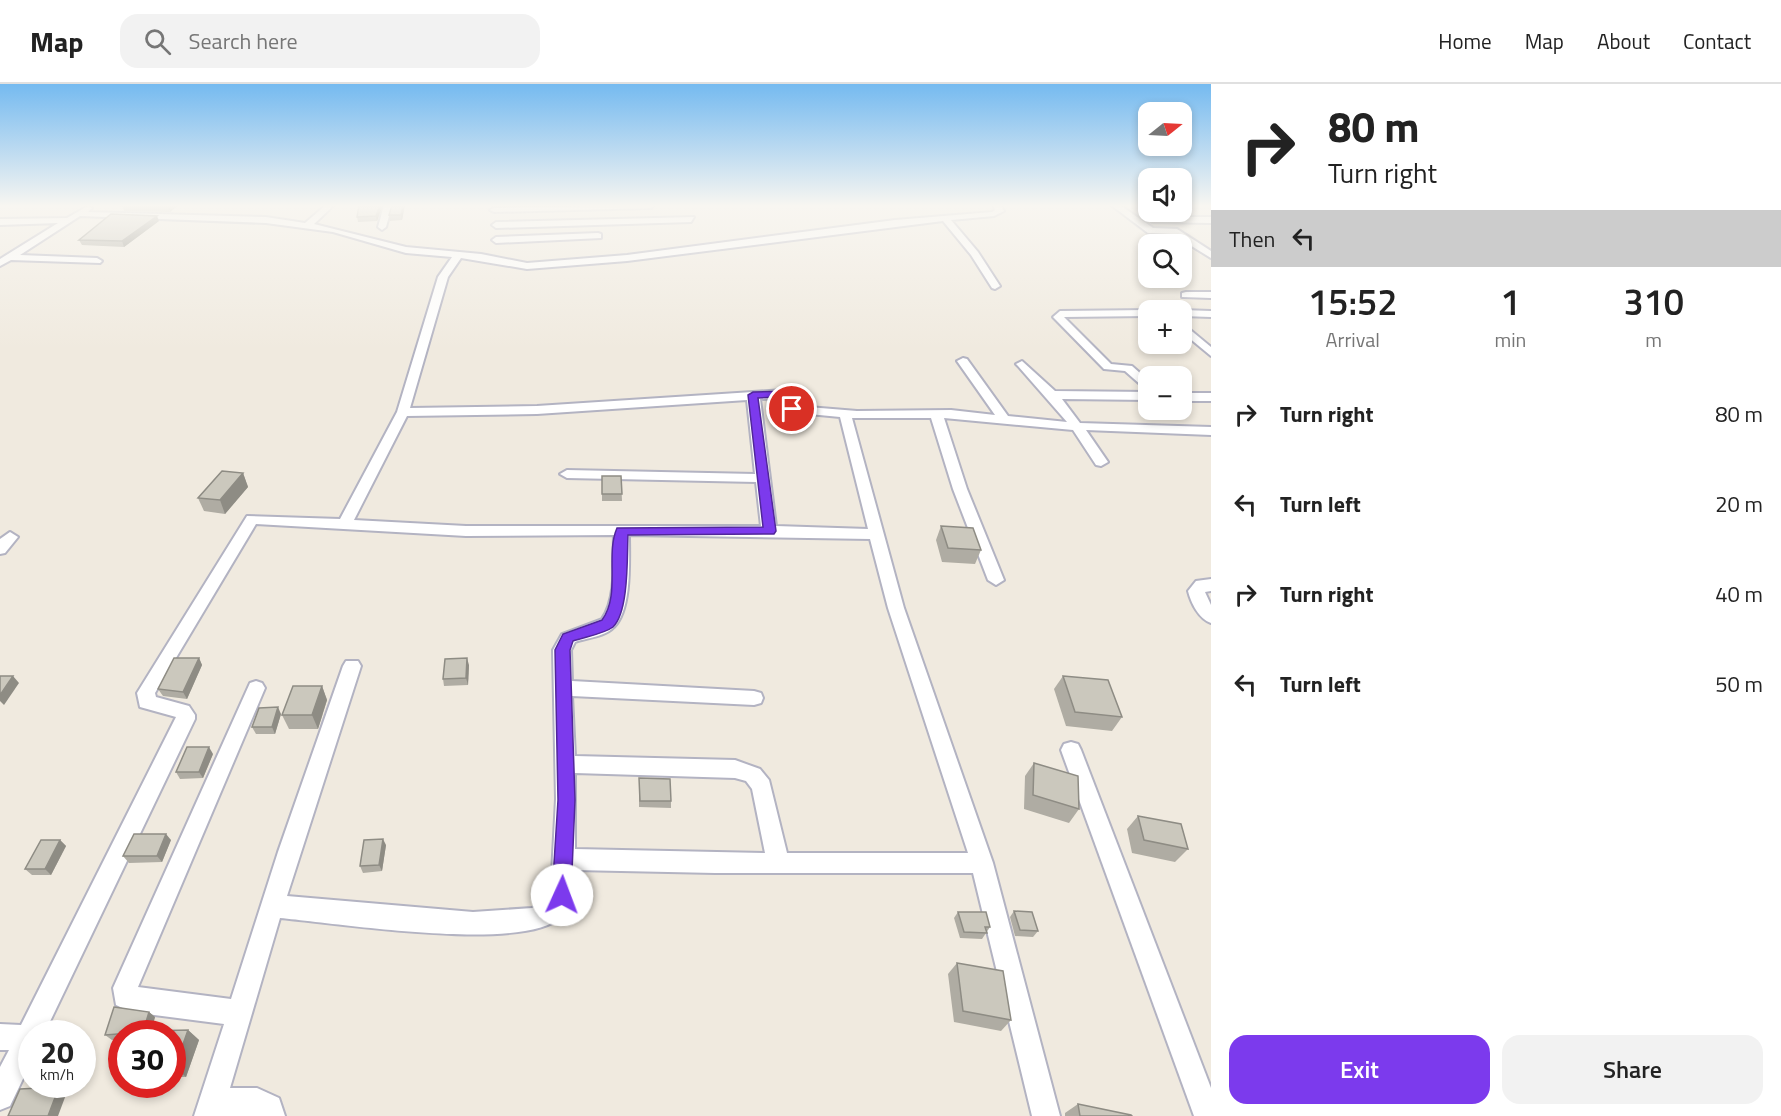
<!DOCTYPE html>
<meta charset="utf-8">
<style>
:root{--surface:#fff;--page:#f2f2f2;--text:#222;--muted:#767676;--line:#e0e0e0;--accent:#7c3aed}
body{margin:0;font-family:"Titillium Web",sans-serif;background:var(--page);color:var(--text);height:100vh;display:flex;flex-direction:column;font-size:22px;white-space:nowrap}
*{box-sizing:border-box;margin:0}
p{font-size:20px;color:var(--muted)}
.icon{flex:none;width:33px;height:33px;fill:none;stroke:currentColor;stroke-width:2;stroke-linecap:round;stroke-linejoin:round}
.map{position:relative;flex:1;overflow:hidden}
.details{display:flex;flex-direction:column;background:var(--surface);width:570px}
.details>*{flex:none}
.top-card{background:#fff;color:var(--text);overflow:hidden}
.needle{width:39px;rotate:72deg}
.fabs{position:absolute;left:1138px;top:18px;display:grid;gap:12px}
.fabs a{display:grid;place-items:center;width:54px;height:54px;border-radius:12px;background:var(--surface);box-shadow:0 3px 9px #0003;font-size:30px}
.speed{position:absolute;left:18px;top:936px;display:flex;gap:12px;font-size:30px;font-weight:700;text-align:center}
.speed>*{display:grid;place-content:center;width:78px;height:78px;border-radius:50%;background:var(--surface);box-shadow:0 3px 9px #0003;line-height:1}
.speed small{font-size:15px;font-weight:400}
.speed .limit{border:9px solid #d22;background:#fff;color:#111}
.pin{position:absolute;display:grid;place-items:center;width:51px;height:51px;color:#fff;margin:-26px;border:3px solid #fff;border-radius:50%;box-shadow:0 2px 6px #0007}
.me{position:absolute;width:66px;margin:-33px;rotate:2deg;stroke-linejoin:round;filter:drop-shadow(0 0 4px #0008)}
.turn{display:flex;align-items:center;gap:21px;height:126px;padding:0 18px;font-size:27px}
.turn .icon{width:78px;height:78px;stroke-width:2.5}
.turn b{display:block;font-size:42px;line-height:51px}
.then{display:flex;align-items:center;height:57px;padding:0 18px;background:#0003;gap:12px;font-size:22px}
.eta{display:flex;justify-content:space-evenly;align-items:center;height:102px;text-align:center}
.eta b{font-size:36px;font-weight:600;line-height:42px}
.button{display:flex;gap:12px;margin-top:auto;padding:12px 18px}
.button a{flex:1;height:69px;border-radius:18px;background:var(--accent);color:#fff;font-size:24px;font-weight:600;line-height:69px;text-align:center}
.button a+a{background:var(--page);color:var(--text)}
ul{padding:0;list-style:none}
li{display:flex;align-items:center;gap:18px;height:90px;padding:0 18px}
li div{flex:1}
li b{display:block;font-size:22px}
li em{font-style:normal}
header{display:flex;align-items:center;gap:36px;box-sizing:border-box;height:84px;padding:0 30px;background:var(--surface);border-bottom:2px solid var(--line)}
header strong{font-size:28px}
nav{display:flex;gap:33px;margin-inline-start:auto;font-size:21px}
.search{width:420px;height:54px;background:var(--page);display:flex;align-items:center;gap:15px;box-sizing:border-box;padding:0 21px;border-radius:18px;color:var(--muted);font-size:22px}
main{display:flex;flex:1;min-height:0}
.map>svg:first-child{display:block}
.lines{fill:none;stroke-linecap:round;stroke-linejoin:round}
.street-casing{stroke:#b3b3c2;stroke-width:4}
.street{fill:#fff;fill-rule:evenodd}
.wall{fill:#afaca3}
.shaded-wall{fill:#8e8c84}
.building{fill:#cbc8bd;stroke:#8e8c84;stroke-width:1.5}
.route{fill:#7c3aed;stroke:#51269a;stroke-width:1.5}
</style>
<header>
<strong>Map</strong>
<div class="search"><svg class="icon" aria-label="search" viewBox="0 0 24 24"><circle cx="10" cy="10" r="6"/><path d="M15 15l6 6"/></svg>Search here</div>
<nav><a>Home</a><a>Map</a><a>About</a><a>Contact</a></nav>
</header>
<main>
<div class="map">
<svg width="1211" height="1032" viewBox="0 0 1211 1032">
<rect width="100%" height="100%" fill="#f0eadf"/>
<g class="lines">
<g class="street-casing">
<g id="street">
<path d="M326,121h8l-20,19 92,23 75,7 46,9 100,-8 268,-35 97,-8 3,-2 -2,-5h8l3,6 -10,5 -43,4 27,32 22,34 -5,3 -3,-1 -21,-33 -28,-34 -316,40 -100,8 -66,-11 -13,19 -38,131 127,-2 247,-16 4,1 8,15 61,5 94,-1 44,5 -38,-54 6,-3 4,1 41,57 59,6 -49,-56 -2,-2 6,-3 33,30 94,1v8l-87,-1 18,24 131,4v8l-125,-5 22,32 -7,4 -5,-1 -23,-35 -129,-12 23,71 37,91 -8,5 -8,-5 -35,-91 -22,-71h-79l52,190 89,255 67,253h-28l-59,-243h-258l-141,-3c0,16 0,34 -13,47 -38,36 -225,6 -281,1l-50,170h27l22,10 6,18h-91l30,-92 -93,-12 -15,-7 -3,-17 137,-305 6,-2 6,2 3,5 -127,299 93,12 47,-147 65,-186 3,-5h12l3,5 -74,230 186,16 59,-4 13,-7 6,-9 5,-93 -3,-149 9,-16 40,-15c15,-22 11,-59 12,-84l-148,1 -210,-12 -101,169 1,4 33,9 6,9v4l-151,315h-12v26l-22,46 -10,4v-43l9,-17h-9v-26l21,1 154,-306 1,-2 -36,-10 -3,-14 110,-177 93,3 57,-107 41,-135 14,-20 -46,-4 -73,-21 -67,-9 -186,-7 -60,39 77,3 5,3 -2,2 -89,-3 -11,6v-7l58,-36 -58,2v-6l67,-1 21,-12 4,2 -4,4 178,5 39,6zM780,314l8,14 52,5 28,112 -92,-3 -16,-127zM747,316l8,74 -188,-4 -7,4 7,4 189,4 5,44h-295l-112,-6 53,-104 130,-2zM629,451l241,4 18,69 80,245h-181l-18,-73 -9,-11 -25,-9 -160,-4 -3,-60 182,9 7,-2 2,-5 -2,-5 -7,-2 -182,-10 -1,-31 4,-8c11,-4 30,-5 39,-15 18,-18 15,-67 15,-92zM575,689l160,5 11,3 6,8 13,64 -190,-4z"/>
<polygon points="384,121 392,121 386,143 382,146 378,143"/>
<polygon points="654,121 651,124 494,128 490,126 494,124"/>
<polygon points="1111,121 1120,121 1153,144 1177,145 1211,167 1211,174 1172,150 1148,149"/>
<polygon points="694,133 691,138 496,144 492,141 496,138"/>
<polygon points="1155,133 1211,133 1211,139 1152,138"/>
<polygon points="598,149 601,150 601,154 496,159 492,156 496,153"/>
<polygon points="1186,208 1211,208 1211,214 1182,213 1182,209"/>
<polygon points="1149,226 1151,226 1149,226 1149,232 1064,233 1111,280 1132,282 1149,297 1149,308 1125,287 1104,285 1053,233 1060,227"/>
<polygon points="1180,226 1182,226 1211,227 1211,233 1182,232 1182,226"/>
<polygon points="1182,239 1211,263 1211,272 1182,248"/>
<rect x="1182" y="309" width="29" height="8"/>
<polygon points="10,448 18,453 5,469 0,470 0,455"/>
<path d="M1211,495v12l-6,1 6,13v18c-12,-4 -20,-20 -23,-32l8,-10z"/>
<polygon points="1071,658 1078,660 1081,666 1211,1004 1211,1032 1194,1032 1061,666 1064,660"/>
</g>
</g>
<use href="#street" class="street"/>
</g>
<g class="wall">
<polygon points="123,121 178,121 170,128 124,127 122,122"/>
<polygon points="383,121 377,137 358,138 357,133"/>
<polygon points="392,121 405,121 402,136 390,137 389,131"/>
<polygon points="159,137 124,163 82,161 79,156"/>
<polygon points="243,389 248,403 225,430 204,427 198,414"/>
<polygon points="602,392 621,392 622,417 602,417"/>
<polygon points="941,442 981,466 975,480 942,478 936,456"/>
<polygon points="199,574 202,581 187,615 163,612 158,605"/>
<polygon points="469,581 468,601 444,602 443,595"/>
<polygon points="1063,592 1122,633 1112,647 1066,642 1054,605"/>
<polygon points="322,602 327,616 318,645 289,645 282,631"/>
<polygon points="281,630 275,650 256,650 252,643"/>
<polygon points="213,670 203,694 180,695 176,688"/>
<polygon points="1034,679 1079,725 1069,739 1024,725 1025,692"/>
<polygon points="639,701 671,717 671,724 639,723"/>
<polygon points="1138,732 1188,765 1175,778 1132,769 1127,745"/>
<polygon points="60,756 66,762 51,791 32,791 25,785"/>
<polygon points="171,756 162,778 129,779 123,772"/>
<polygon points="386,761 382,787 363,789 360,782"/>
<polygon points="1014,827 1038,847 1033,853 1015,852 1010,833"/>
<polygon points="958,828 990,843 982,855 960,854 954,834"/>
<polygon points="957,879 1011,936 1001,947 954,938 948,890"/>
<polygon points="149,928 155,933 151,947 188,946 199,956 186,993 172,993 172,950 122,950 122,955 112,956 105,951"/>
<polygon points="1078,1020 1132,1032 1065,1032 1065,1029"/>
</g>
<g class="shaded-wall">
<polygon points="171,121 178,121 170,128 169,123"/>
<polygon points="380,121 383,121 377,137 376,132"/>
<polygon points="403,121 405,121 402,136 401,131"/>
<polygon points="157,132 159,137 124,163 122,157"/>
<polygon points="243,389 248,403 225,430 220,416"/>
<polygon points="199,574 202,581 187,615 183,608"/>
<polygon points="467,574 469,581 468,601 466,594"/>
<polygon points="13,592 19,599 4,621 0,617 0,611"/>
<polygon points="322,602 327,616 318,645 312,631"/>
<polygon points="278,623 281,630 275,650 272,643"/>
<polygon points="209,663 213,670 203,694 199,688"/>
<polygon points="166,750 171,756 162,778 157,772"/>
<polygon points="383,755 386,761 382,787 379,781"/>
<polygon points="60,756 66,762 51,791 45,785"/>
<polygon points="149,928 155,933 150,950 145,950 143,948"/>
<polygon points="188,946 199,956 186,993 175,983"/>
<polygon points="59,1003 67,1008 58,1032 48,1032"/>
</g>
<g class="building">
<polygon points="123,121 171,121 169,123 122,122"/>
<polygon points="359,121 380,121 376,132 357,133"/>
<polygon points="392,121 403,121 401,131 389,131"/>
<polygon points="111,130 157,132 122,157 79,156"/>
<polygon points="222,387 243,389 220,416 198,414"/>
<polygon points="602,392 621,392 622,410 602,410"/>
<polygon points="941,442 973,444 981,466 948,464"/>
<polygon points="174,574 199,574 183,608 158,605"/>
<polygon points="467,574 466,594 443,595 445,575"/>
<polygon points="0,592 13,592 0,611"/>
<polygon points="1063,592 1108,596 1122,633 1075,628"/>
<polygon points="293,602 322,602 312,631 282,631"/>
<polygon points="278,623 272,643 252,643 259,624"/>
<polygon points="187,663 209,663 199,688 176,688"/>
<polygon points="1034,679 1078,692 1079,725 1033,711"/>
<polygon points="639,694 670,695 671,717 640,717"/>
<polygon points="1138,732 1181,740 1188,765 1144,756"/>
<polygon points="134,750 166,750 157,772 123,772"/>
<polygon points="383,755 379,781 360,782 364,756"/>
<polygon points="41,756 60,756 45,785 25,785"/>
<polygon points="1014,827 1032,828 1038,847 1020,846"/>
<polygon points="958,828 986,828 990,843 985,843 987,849 964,848"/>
<polygon points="957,879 1003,887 1011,936 963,927"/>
<polygon points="114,923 149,928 143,948 105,951"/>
<polygon points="188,946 175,983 172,983 172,950 147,950 148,947"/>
<polygon points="59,1003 48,1032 8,1032 20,1005"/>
<polygon points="1078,1020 1131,1031 1132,1032 1080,1032"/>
</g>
<linearGradient id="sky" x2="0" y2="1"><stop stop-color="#75baf0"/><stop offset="0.46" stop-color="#f8f6f1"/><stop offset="1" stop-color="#f8f6f1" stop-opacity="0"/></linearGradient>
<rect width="1211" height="265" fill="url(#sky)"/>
<path class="route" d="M788,307l9,18 -2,2h-7l-7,-14 -23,1 18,133 -2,3 -146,1c-1,21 1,77 -15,92 -9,7 -29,10 -40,14l-3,9 5,150 -4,95 -3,7 -6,2 -7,-2 -3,-7 6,-95 -3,-150 8,-16 39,-14c19,-26 3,-65 15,-92l146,-1 -15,-132 5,-3z"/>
</svg>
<div class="fabs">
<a><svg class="needle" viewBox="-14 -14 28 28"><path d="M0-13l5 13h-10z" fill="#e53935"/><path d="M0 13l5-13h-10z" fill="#767676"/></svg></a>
<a><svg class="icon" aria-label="sound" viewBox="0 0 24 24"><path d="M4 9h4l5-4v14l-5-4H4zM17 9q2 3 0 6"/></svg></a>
<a><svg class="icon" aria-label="search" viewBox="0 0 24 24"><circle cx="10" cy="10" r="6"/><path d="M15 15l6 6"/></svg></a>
<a>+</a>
<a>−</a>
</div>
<div class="speed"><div>20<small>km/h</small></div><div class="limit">30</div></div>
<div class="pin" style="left:792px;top:325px;background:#d93025"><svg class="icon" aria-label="arrive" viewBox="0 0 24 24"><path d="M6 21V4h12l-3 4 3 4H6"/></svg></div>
<svg class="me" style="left:562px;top:811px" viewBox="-20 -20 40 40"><circle r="19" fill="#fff"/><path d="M0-13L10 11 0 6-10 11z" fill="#7c3aed"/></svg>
</div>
<section class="details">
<div class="top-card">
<div class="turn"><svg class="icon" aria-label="right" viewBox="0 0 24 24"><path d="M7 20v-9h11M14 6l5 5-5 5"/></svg><div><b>80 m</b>Turn right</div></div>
<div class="then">Then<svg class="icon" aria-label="left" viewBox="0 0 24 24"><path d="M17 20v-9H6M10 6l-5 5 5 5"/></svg></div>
</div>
<div class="eta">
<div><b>15:52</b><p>Arrival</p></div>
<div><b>1</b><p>min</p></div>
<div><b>310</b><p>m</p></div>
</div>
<ul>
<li><svg class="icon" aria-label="right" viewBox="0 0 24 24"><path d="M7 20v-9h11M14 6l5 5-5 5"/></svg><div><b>Turn right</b></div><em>80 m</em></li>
<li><svg class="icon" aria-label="left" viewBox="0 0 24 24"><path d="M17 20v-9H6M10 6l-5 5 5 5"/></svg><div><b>Turn left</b></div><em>20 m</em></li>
<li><svg class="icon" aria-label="right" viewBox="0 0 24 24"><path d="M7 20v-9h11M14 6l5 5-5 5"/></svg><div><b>Turn right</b></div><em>40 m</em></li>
<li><svg class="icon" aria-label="left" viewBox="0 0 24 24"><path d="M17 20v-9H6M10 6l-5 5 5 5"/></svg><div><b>Turn left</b></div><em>50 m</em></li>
</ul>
<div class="button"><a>Exit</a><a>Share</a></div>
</section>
</main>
